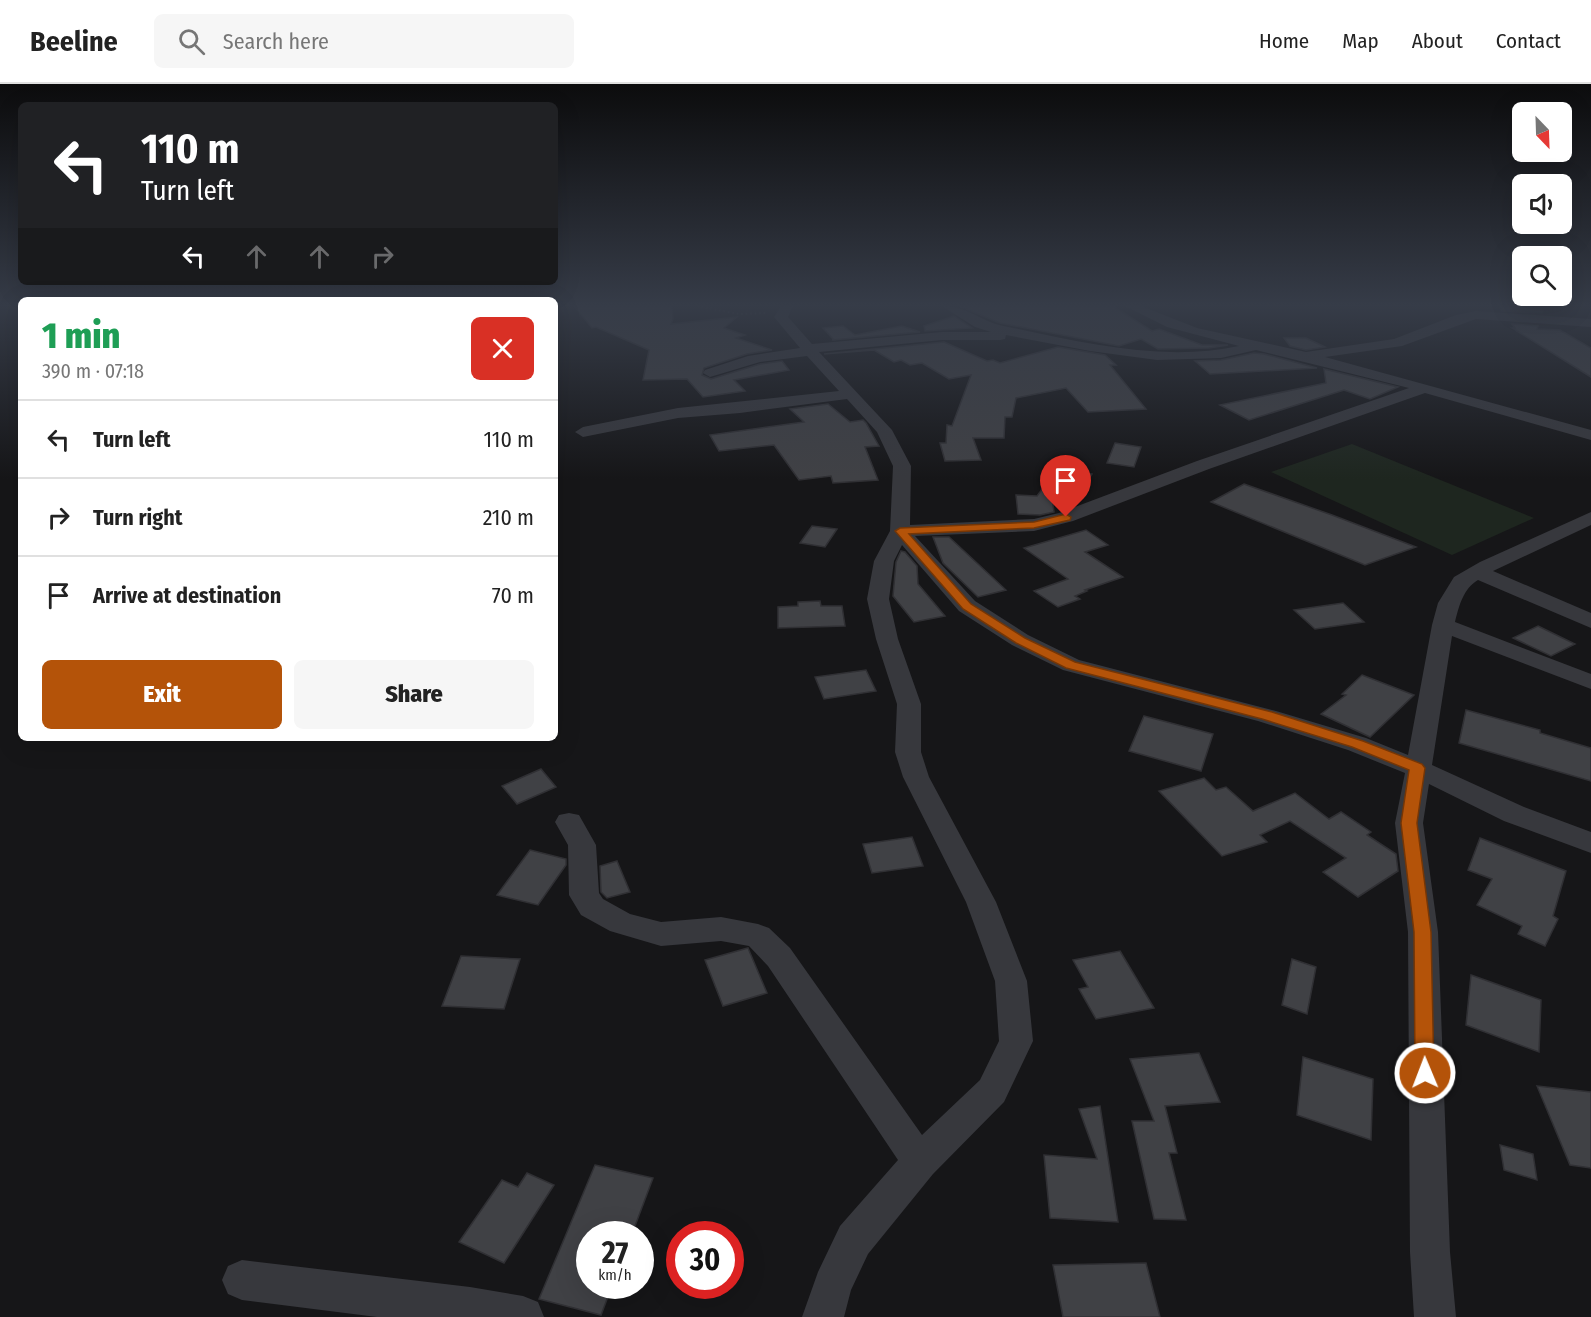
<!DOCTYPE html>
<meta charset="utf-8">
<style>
:root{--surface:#fff;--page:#f6f6f6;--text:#222;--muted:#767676;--line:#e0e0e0;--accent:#b45309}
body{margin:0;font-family:"Fira Sans Condensed",sans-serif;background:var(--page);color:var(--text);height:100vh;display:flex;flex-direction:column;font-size:22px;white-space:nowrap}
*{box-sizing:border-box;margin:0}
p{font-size:20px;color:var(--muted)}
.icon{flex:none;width:33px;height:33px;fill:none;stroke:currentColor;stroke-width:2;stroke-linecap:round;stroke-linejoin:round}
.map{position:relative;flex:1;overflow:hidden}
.panel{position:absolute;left:18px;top:213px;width:540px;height:444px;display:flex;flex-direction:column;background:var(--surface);border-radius:9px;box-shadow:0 6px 24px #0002}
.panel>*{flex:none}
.guide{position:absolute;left:18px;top:18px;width:540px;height:183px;border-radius:9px;box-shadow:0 6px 24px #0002;background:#202124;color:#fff;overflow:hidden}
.needle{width:39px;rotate:157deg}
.buttons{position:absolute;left:1512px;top:18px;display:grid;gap:12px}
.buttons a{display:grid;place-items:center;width:60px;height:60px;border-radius:9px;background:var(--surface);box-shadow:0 6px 24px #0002;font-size:30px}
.speed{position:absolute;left:576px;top:1137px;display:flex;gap:12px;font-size:30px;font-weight:700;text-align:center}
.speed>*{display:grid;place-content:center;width:78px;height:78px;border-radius:50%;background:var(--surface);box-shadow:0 6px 24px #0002;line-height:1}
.speed small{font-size:15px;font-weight:400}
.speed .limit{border:9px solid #d22;background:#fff;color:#111}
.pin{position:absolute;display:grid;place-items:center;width:51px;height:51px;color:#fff;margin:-62px -26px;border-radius:50% 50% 50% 0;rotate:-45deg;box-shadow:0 0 6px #0007}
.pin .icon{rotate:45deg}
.me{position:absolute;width:66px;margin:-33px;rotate:359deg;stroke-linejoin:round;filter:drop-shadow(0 0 4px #0008)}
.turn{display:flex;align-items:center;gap:21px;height:126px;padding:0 24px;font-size:27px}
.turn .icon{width:78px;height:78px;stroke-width:2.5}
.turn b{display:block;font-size:42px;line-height:51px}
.lanes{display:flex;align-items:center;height:57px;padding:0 24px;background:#0003;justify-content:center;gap:30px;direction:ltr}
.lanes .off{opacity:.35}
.round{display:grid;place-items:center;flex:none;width:63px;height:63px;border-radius:9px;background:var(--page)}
.head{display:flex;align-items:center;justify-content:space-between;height:102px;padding:0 24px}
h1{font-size:36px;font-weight:800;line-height:45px;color:#1e9e55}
.primary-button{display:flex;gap:12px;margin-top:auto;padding:12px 24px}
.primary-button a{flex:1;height:69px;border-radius:9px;background:var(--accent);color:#fff;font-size:24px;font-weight:800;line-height:69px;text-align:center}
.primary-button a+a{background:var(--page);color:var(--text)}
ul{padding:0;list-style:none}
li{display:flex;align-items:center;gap:18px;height:78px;padding:0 24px;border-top:2px solid var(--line)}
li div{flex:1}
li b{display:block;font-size:22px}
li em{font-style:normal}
header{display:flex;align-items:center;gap:36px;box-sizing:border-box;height:84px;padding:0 30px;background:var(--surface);border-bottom:2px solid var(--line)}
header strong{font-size:28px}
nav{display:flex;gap:33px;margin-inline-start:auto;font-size:21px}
.search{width:420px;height:54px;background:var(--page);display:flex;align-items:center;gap:15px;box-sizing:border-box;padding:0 21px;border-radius:9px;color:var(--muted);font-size:22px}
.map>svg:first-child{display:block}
.green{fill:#1e261f}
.building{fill:#404145;stroke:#303034;stroke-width:1.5}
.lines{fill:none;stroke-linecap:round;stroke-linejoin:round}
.path{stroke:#3d3f44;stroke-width:2;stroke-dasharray:1.5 3;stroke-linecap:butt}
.minor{fill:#37383d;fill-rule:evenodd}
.route{fill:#b45309;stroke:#753606;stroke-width:1.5}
</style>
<header>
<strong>Beeline</strong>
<div class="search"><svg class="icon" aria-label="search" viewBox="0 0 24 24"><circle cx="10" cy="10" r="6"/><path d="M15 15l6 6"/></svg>Search here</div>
<nav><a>Home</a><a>Map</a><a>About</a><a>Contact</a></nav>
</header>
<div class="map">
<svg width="1591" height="1233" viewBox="0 0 1591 1233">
<rect width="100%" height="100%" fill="#161618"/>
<polygon class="green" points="1352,360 1534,434 1452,471 1271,388"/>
<g class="building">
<polygon points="574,222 672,222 673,235 671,240 737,233 724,244 745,251 736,254 772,266 747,270 704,284 702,291 711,295 760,280 782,277 789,286 734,296 745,307 703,313 687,295 643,296 649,266 596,243 592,244"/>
<polygon points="959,222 1113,222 1152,247 1159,245 1202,261 1228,261 1209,264 1158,265 1141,255 1119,262 1000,239"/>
<polygon points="1499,222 1519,222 1543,226 1542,229 1502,227"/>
<polygon points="954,232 972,244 925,247 924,242"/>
<polygon points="1512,240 1538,242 1537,245 1560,246 1591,264 1591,293 1512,244 1515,244"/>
<polygon points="843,242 855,251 902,242 920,248 832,256 834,256 823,244"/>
<polygon points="1284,254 1306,254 1325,263 1306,266 1290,262"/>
<polygon points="944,258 987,277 993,276 1000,279 1058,263 1105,271 1116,281 1110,281 1146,325 1088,328 1066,304 1016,314 1012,333 1005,333 1004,354 973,354 981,376 945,377 940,359 946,359 947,341 952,342 971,291 949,295 922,279 910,281 901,276 894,278 874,266 824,270"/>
<polygon points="1254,269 1264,270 1317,284 1210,290 1195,277 1221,276"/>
<polygon points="1324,285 1398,303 1370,315 1344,306 1249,336 1220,321 1326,299"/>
<polygon points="828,320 850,338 863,336 866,339 879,362 865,363 878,396 833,399 831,392 799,396 774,361 719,367 710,351 804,338 790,325"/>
<polygon points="1115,359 1141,363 1134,383 1107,379"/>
<polygon points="1058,384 1092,390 1078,411 1051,406 1054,428 1040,431 1018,430 1016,411 1037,412"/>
<polygon points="1244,400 1332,431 1416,463 1365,481 1211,418"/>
<polygon points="812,442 837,445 825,463 800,459"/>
<polygon points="1086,446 1108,461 1085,468 1123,493 1085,506 1087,507 1075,512 1080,515 1058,523 1034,507 1068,495 1024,464"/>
<polygon points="933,453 949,453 1006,506 978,513 943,479"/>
<polygon points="901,467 905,468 917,482 918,500 945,532 914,538 893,512 896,478"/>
<polygon points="820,517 821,522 842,522 845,542 778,544 778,523 798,522 798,518"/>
<polygon points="1343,519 1364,538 1315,545 1294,526"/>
<polygon points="1538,542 1575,560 1551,572 1513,554"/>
<polygon points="866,586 876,607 824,615 815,593"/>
<polygon points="1362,591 1414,611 1370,653 1321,630 1346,611 1342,610"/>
<polygon points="1466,626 1540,646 1540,649 1591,664 1591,697 1459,659"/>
<polygon points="1144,632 1213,650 1201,687 1129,667"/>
<polygon points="541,685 556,703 517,720 502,702"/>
<polygon points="1204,694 1216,706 1226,703 1253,727 1295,709 1329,735 1341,728 1371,748 1367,751 1396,770 1398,787 1358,813 1323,788 1346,774 1290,737 1260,751 1267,758 1222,772 1159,707"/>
<polygon points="912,753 923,782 872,789 863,760"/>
<polygon points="1480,754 1566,787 1553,832 1558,835 1545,862 1518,850 1522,842 1477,821 1492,795 1468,786"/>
<polygon points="530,766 566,775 566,781 538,821 497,811"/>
<polygon points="617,777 630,808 607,814 601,808 600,782"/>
<polygon points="748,864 767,909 723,922 705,876"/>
<polygon points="1120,867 1154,924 1096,935 1079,905 1088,903 1073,876"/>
<polygon points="461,872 520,875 504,925 442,922"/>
<polygon points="1292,875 1316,883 1307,930 1282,921"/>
<polygon points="1471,891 1541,916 1539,968 1466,941"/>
<polygon points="1199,969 1220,1018 1165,1022 1177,1069 1169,1069 1186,1136 1154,1135 1132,1037 1154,1037 1130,975"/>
<polygon points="1303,973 1373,995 1371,1056 1297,1031"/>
<polygon points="1537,1002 1591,1008 1591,1084 1570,1081"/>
<polygon points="1100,1022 1118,1138 1050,1134 1044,1071 1097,1075 1079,1025"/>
<polygon points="1500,1061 1533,1070 1537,1096 1504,1086"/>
<polygon points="595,1081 653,1094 632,1150 590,1150 590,1202 612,1202 601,1231 539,1215"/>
<polygon points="527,1089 554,1101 504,1179 459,1158 502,1096 518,1103"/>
<polygon points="1146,1179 1160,1233 1063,1233 1053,1181"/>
</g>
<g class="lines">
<polyline class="path" points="697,222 739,230 767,229"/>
<g class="minor">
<path d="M781,222h12l-5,11 24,27 130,-12h49l-16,-5 -33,-21c24,0 34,12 57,19 78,16 161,38 240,21l-72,-19 -42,-21h16l56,22 109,24 88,-13 62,-24 20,-4 115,8v8l-115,-8 -74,27 -77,11 266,73v10l-166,-47 -216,76 -136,52 -39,10 -119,5 60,65 53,34 51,25 197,51 90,27 42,17 24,-130 6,-22 16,-26 26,-15 111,-50v13l-98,46 98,42v15l-113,-48c-15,9 -19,26 -23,42l136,52v15l-139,-53 -20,129 92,42 67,25v21l-87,-32 -75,-37 -6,39 15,109 12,320 6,65h-42l-4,-65 -2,-320 -13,-109 10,-50 -57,-23 -90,-29 -195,-51 -51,-25 -53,-34 -57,-66 -8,16 -5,38 9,40 23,65v48l8,25 67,125 31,79 6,60 -29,61 -71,72 -65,80 -17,36 -7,27h-42l16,-45 22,-46 58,-66 -130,-194 -19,-20 -28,-5 -60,5 -51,-15 -29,-16 -12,-20 -1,-50 -13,-23 4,-7 10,-2 10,2 17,30 3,48 4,6 27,15 31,8 60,-5 37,7 11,4 21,20 132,187 58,-55 19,-39 -4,-60 -29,-79 -63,-125 -8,-25 2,-48 -21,-65 -9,-40 7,-38 16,-30 3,-65 -16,-34 -30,-33 -107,14 -62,5 -95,19 -8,-5 8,-5 95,-19 161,-17 -32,-35 -47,6 -50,15 -7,-4 2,-3 43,-14 52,-8 -26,-31zM1006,251l84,16 67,9 64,-2 35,-8 153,38 -212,73 -138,52 -25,6 -124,6 1,-59 -19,-36 -73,-78 123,-12h58l5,-1z"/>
<polygon points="242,1176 470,1203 523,1212 538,1218 544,1233 377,1233 242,1216 228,1210 222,1196 228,1182"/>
</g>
</g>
<linearGradient id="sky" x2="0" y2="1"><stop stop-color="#0c0c0d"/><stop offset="0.56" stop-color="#363c48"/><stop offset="1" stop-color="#363c48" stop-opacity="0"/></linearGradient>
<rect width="1591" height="395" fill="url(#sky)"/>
<polygon class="route" points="1066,430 1071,433 1070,436 1034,444 909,450 971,520 1025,554 1075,578 1272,628 1363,657 1422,680 1425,684 1417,739 1431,848 1434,989 1431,995 1425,997 1418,995 1415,989 1414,848 1401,739 1409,686 1352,663 1262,635 1066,584 1016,559 963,525 895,447 900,444 1034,438"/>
</svg>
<div class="buttons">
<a><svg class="needle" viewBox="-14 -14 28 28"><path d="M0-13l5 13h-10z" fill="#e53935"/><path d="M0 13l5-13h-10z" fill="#767676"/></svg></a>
<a><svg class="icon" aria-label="sound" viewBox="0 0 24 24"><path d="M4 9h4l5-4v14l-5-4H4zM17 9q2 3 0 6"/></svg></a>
<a><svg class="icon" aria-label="search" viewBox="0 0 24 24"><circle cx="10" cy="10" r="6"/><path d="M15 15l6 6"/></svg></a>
</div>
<div class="speed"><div>27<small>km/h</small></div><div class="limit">30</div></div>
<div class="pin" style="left:1066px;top:433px;background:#d93025"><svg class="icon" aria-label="arrive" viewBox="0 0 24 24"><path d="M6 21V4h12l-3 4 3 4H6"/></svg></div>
<svg class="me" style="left:1425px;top:989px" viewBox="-20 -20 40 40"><circle r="17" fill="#b45309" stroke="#fff" stroke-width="3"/><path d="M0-11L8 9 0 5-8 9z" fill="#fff"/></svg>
<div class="guide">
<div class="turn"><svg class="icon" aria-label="left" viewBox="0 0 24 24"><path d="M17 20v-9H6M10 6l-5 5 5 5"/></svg><div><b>110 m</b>Turn left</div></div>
<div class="lanes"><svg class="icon" aria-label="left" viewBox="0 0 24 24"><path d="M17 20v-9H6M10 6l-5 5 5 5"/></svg><svg class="icon off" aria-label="ahead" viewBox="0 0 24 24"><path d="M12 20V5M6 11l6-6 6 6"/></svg><svg class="icon off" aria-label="ahead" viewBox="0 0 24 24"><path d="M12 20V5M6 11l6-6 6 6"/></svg><svg class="icon off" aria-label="right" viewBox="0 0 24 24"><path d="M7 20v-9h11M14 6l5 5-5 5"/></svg></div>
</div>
<section class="panel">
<div class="head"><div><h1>1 min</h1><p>390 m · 07:18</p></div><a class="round" style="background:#d93025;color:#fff"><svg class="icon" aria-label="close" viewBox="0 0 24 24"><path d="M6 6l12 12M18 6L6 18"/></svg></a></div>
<ul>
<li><svg class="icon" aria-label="left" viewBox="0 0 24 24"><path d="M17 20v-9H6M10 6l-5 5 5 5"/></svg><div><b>Turn left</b></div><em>110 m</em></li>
<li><svg class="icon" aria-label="right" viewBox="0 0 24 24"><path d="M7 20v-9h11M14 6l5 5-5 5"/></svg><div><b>Turn right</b></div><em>210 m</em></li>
<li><svg class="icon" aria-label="arrive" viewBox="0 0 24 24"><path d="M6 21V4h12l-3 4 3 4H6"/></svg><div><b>Arrive at destination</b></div><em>70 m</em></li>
</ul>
<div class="primary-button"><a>Exit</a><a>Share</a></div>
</section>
</div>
